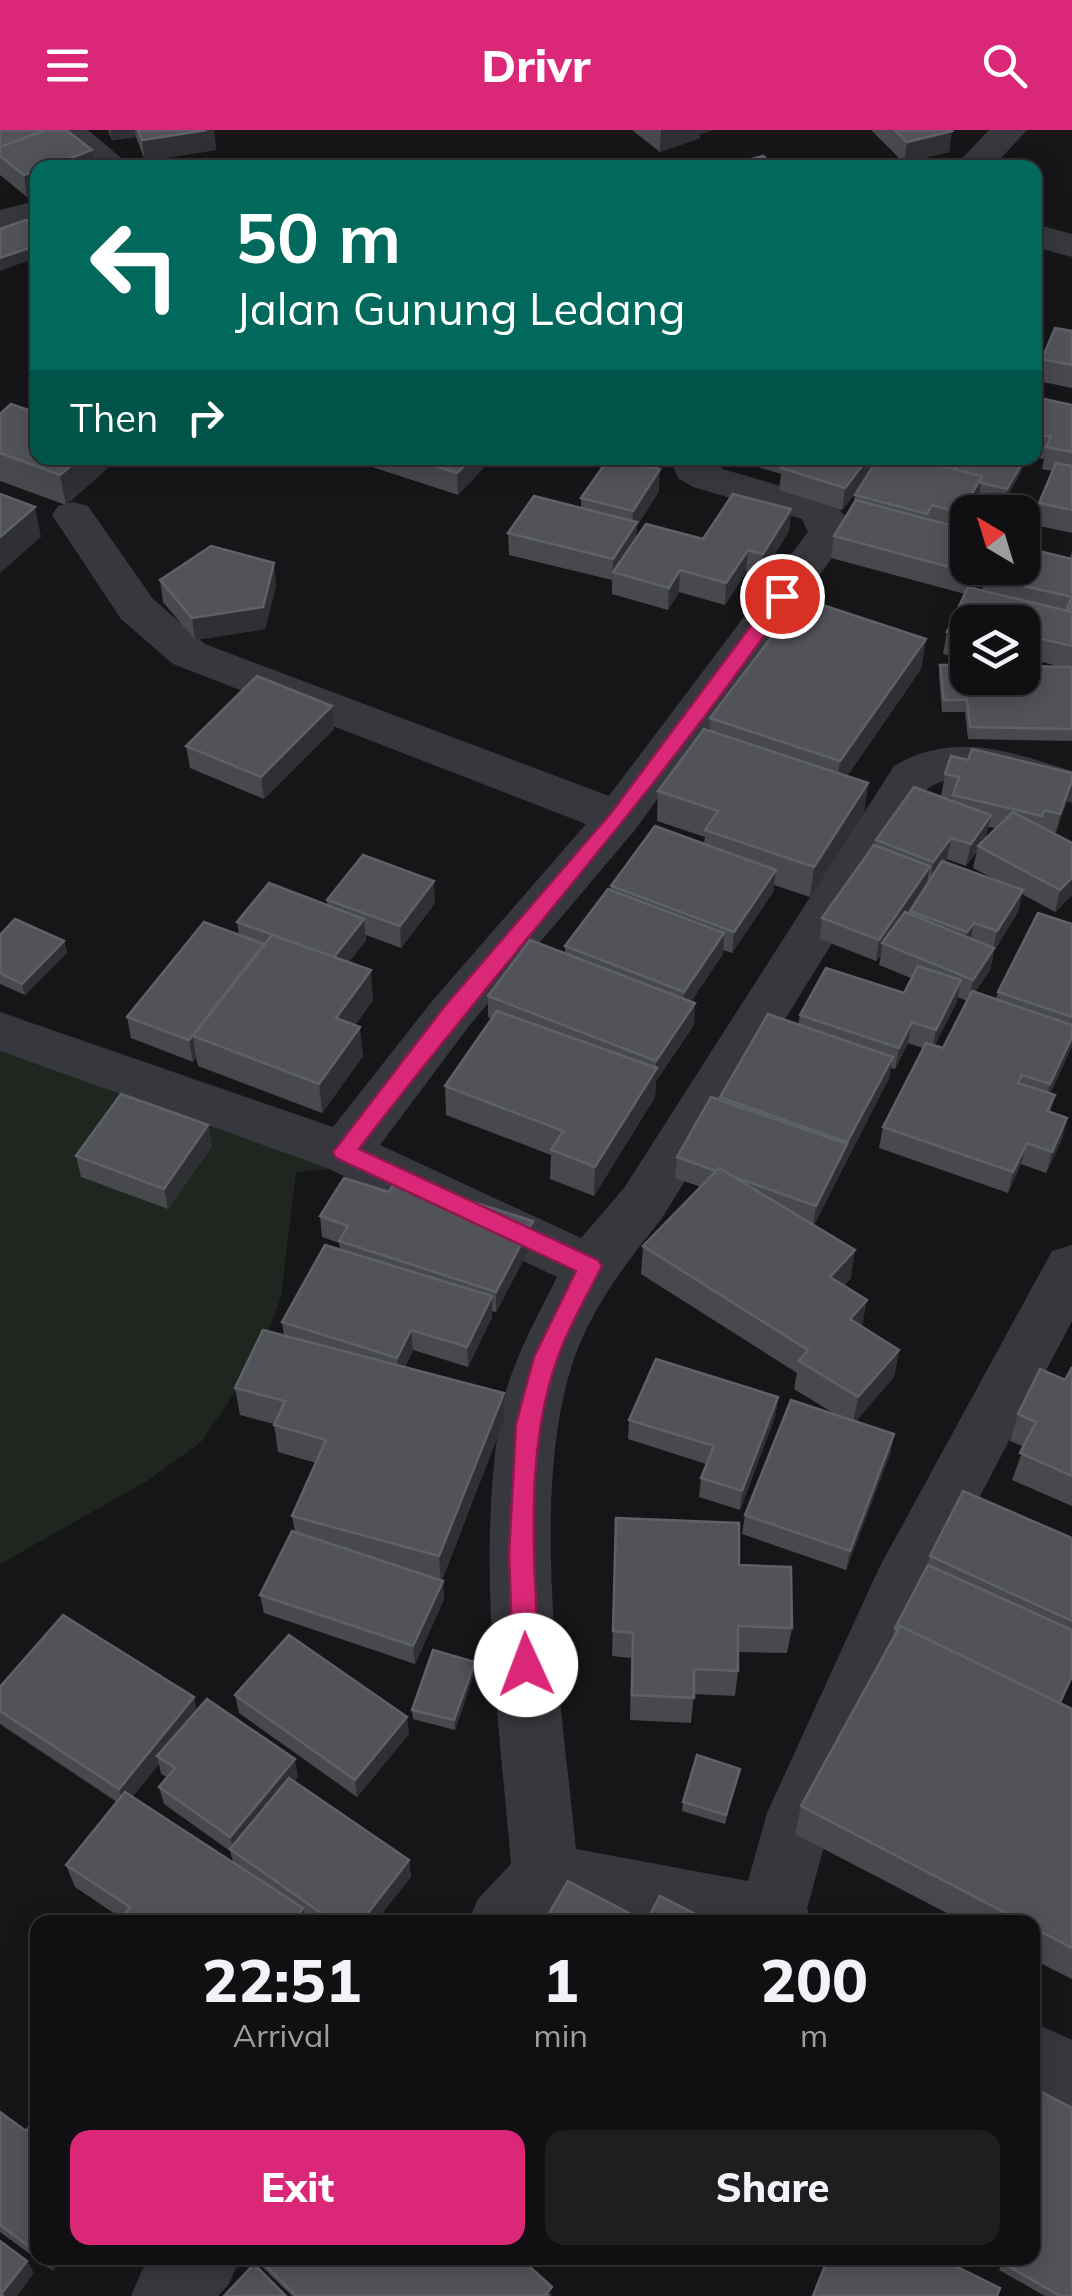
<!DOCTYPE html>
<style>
:root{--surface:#101012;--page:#1e1e20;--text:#f1f3f6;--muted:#9c9d9f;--line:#303032;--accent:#db2777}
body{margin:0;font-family:Mulish,sans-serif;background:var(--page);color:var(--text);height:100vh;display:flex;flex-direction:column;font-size:38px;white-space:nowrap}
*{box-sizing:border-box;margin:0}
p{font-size:32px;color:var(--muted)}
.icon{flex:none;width:55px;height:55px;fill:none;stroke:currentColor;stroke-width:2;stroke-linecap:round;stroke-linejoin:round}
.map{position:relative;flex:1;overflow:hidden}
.sheet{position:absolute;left:30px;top:1785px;width:1010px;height:350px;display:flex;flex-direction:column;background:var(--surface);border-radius:20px;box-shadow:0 5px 25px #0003,0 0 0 2px var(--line)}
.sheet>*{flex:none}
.hud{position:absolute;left:30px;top:30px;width:1012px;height:305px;border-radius:20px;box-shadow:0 5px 25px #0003,0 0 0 2px var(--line);background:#00695c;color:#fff;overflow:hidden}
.needle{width:65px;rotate:322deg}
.buttons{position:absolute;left:950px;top:365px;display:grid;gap:20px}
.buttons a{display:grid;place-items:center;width:90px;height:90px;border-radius:20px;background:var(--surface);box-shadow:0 5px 25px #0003,0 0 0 2px var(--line);font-size:50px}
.pin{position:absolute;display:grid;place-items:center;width:85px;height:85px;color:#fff;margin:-42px;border:5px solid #fff;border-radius:50%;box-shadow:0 2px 10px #0007}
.me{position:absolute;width:110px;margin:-55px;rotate:358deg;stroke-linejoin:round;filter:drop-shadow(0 0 8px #0008)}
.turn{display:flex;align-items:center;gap:35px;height:210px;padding:0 40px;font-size:45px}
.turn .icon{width:130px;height:130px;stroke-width:2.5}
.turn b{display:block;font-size:70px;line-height:85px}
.then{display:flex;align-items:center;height:95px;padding:0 40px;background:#0003;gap:20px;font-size:38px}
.eta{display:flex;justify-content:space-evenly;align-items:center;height:170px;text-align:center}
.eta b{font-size:60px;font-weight:800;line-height:70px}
.primary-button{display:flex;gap:20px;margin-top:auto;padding:20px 40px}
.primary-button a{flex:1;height:115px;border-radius:20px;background:var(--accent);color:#fff;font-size:40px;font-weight:800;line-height:115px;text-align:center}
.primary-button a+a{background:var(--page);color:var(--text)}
header{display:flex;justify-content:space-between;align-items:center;height:130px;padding:0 40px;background:var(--accent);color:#fff;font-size:45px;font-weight:800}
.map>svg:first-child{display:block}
.green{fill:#1e261f}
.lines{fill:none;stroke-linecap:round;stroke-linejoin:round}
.minor{fill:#37383d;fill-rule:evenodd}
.wall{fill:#47494d;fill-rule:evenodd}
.shaded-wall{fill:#2f3033}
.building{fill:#525359;stroke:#5f6168;stroke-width:2.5}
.route{fill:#db2777;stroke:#8e194d;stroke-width:2.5}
</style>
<header><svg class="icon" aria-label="menu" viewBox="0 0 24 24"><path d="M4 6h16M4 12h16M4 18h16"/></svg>Drivr<svg class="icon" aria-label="search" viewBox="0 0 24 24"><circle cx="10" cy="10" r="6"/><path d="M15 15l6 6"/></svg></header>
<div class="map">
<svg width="1072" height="2166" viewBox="0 0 1072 2166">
<rect width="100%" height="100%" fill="#161618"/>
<polygon class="green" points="0,907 351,1037 296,1042 281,1167 260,1226 201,1312 147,1351 0,1434"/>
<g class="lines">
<g class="minor">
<polygon points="47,0 88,0 133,38 91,38"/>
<polygon points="989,0 1027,0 992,38 953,38"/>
<polygon points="38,70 38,93 0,102 0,80"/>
<polygon points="1035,94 1072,104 1072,127 1035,117"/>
<path d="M670,328h40l13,11 109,32 18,21v11l-215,297 -166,196 -89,119 201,93 43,-50 270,-422c60,-36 117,-14 178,5v32c-46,-13 -100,-42 -144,-15l-266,430c-35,44 -69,87 -88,141 -46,134 -12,348 2,490l172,32 19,-68 112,-245 173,-317 20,-6v76l-146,278 -93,214 -26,96 6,13h-187l-68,-13 -12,13h-78l10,-23 33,-35c-12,-144 -34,-296 -12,-440 7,-53 35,-100 58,-147l-232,-110 -325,-116v-39l333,115 100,-127 153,-176 -413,-160 -52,-45 -69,-104 6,-9 15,-4 15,4 65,93 52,45 404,152 199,-264 -6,-13 -109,-32 -15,-9z"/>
<polygon points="1032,1892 1072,1910 1072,1982 1032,1964"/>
<polygon points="153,2128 240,2128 229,2154 218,2166 131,2166 142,2140"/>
</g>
</g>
<g class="wall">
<polygon points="0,0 38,38 38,63 27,67 0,45"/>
<polygon points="108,0 214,0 216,20 145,31 136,7 112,10"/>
<polygon points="632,0 712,0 700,4 700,8 660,22"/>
<polygon points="871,0 951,0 949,22 904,33"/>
<polygon points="1072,201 1072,258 1038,251 1042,229"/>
<polygon points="1072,275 1072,403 1035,395 1039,373 1052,341 1042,339 1044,329 1035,327 1035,291"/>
<polygon points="31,281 119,328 66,375 0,351 0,284"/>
<polygon points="360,328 493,328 458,365 360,333"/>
<path d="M729,328h194l-2,2 33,9 71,-11 -2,10 -18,33 -26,-6 -17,33 6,40h11l-11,19 14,3 3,-13 85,-19 2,-7v190l-104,-2 -3,-27h-23l-3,-36 1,-11 82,13v-56h-54v38l-25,-6 4,-22 18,-38 -134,-36 3,-22 19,-31 2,-10 5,-8 -18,23 -63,-20 2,-16zM1034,530l27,7 -30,-1z"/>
<polygon points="659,361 637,396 636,408 703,409 791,379 789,401 761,446 746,442 725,475 679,462 668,480 612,464 612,450 509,425 508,403 581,378 581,368"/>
<polygon points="160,450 276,455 265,499 195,510 163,472"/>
<polygon points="926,509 921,539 847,646 868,653 864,683 810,767 774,755 773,762 732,823 723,820 723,824 691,871 695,873 694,895 656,951 655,967 594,1066 550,1049 551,1025 446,985 445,956 492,889 488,887 488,866 565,823 565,816 611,760 611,756 704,714 705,707 657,691 658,661 709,600 710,588"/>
<polygon points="334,599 264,669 190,638 186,616"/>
<path d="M945,644l124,21 -14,39 17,9v52l-17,17 -33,-18 -4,18 -24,39 -4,19 -15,22 21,7 2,-7 74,-68v122l-22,48 5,1 -5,17 17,6 -5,21 -16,34 -25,-9 -13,29 -129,-45 4,-21 40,-79 -15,-5 -13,26 -4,-1 -2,10 -75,147 37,53 -7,7 18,42 37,23 -5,27 -39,44 39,13 -4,20 -44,116 -104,-36 3,-19 93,-99 -44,-27 3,-16 -156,-99 2,-28 58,-59 -26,-9 2,-21 42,-57 1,-3 78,-72 2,-10 104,-22 7,-15 -32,-13 2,-10 -5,6 -56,-22 2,-21 53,-72 1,-6 76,-40v-1l-11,-3zM988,697l8,1 -12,12 2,-3zM977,721l-4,17 25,13 -53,-19 2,-3 19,7zM957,867l10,4 -24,47 -8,-3z"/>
<polygon points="327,770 435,773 401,818 366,805 366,810 349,832 373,870 355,895 363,926 322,983 198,936 196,927 193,932 131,908 127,887 239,805 237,792 327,775"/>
<polygon points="0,805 64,811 67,823 25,865 0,854"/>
<polygon points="208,995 212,1016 168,1079 81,1047 76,1026"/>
<polygon points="389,1062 533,1091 533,1112 496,1182 492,1181 492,1187 468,1237 413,1220 405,1237 504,1263 504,1290 442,1450 444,1469 415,1534 264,1483 260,1465 295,1402 292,1386 316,1333 278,1322 274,1294 240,1285 235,1258 284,1205 282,1192 340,1120 339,1113 322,1107 320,1086"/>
<polygon points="1072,1237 1072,1376 1012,1350 1024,1317 1010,1311 1018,1284 1065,1250"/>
<polygon points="778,1267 775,1287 740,1380 699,1367 701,1348 706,1334 628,1309 629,1290"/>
<polygon points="616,1388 739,1435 792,1498 787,1523 738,1522 738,1541 735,1566 694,1564 691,1593 630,1590 631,1528 612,1526"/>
<polygon points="1072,1408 1072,1549 1061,1574 1072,1579 1072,1849 1032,1829 1032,1792 964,1792 795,1704 801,1676 892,1510 895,1498 927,1437 930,1426"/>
<polygon points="475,1532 475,1541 455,1600 413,1589 412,1580"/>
<path d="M0,1557l197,23 101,66 -4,6 115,78 2,17 -36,45h-60l-10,-7 1,7h-188l3,-4 -46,-31 -9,-22 51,-63 -117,-78zM159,1634l2,10 6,3 -8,10 5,17 66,47 3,11 -101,-65z"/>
<polygon points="235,1565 409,1604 357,1667 239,1583"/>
<polygon points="740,1639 725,1694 682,1681 683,1672"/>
<polygon points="0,1982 26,2001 38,1986 38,2128 64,2128 53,2141 0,2102"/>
<polygon points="118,2128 138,2128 131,2137"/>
<polygon points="1004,2128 1032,2128 1072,2166 1045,2166 999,2140"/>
<polygon points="259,2129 552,2164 550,2166 292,2166 261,2136"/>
</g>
<g class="shaded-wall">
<polygon points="110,0 135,0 136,7 112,10"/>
<polygon points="207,0 214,0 216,20 145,31 142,10"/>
<polygon points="661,0 712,0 700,4 700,8 660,22"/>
<polygon points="952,1 949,22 904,33 907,12"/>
<polygon points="92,20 94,38 45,38"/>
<polygon points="38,40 38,63 27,67 24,45"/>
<polygon points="38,115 38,127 0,141 0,128"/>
<polygon points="80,328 119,328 66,375 60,345"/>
<polygon points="472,328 493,328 458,365 457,343"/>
<polygon points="868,328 880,328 879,332 842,380 845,358"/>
<polygon points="1025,328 1023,338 1005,371 1007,359"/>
<polygon points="660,339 659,361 637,396 636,414 613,442 612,451 613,429 632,398 633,381"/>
<polygon points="982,346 979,368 970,382 968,382 968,387 957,405 961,383"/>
<polygon points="35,377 41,407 0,443 0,407"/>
<polygon points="791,379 789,401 761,446 763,424"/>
<polygon points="748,420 746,442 725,475 726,453"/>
<polygon points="274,433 276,455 265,499 195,510 192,488"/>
<polygon points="971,438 979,438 965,464 968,442"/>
<polygon points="680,440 679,462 668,480 669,458"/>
<polygon points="1038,508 1034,530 1027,545 1032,523"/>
<polygon points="926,509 921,539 836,661 840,631"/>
<polygon points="332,576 334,599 264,669 261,647"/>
<polygon points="1072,650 1069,665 1055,706 1060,684"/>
<polygon points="868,653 864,683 810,767 814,737"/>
<polygon points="991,685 986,707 979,717 978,716 976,721 966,736 971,714"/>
<polygon points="951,708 947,729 930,754 933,732"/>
<polygon points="930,736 926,758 887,815 882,813 881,825 876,831 879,810"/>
<polygon points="776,740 773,762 732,823 734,802"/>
<polygon points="1072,748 1072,765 1055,782 1060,760"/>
<polygon points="434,751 435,773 401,818 400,796"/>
<polygon points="1023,760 1018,782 994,821 990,840 968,872 973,850 993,820 997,801"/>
<polygon points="364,789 366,810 336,849 334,827"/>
<polygon points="974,793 970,814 963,824 967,802"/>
<polygon points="724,803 723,824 683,884 684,862"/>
<polygon points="64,811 67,823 25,865 22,854"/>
<polygon points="371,840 373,870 339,918 336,888"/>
<polygon points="961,850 957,872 932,921 936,900"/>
<polygon points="695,873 694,895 656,951 655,967 594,1066 595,1037 656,940 656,931"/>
<polygon points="912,892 908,913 895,939 899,918"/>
<polygon points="360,897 363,926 322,983 319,954"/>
<polygon points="193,906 196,927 193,932 189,910"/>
<polygon points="1072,907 1072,916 1045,975 1050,954"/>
<polygon points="893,927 889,948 813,1097 816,1076"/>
<polygon points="1067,988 1062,1009 1046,1043 1052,1022"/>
<polygon points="208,995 212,1016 168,1079 164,1059"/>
<polygon points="1027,1013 1021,1034 1008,1063 1013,1042"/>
<polygon points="533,1091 533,1112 496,1182 496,1162"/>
<polygon points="855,1120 851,1148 825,1175 830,1147"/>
<polygon points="492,1166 492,1187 468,1237 467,1217"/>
<polygon points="867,1170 862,1197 850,1189"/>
<polygon points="411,1200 413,1220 399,1248 397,1228"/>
<polygon points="899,1220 894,1247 853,1295 858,1267"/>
<polygon points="504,1263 504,1290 441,1452 439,1426"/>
<polygon points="778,1267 775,1287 740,1380 742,1361"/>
<polygon points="894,1304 890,1324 846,1440 850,1421"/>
<polygon points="443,1451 444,1469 415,1534 413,1516"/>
<polygon points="475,1532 475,1541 455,1600 454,1590"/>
<polygon points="194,1567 198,1585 157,1626 159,1634 124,1676 119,1659"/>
<polygon points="407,1587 409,1604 357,1667 355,1650"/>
<polygon points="295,1629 298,1646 234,1723 230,1707"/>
<polygon points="409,1730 411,1747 375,1792 361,1792"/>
<polygon points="303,1778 306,1792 292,1792"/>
<polygon points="47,2128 64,2128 53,2141 46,2129"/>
<polygon points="127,2128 138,2128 131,2137"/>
<polygon points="27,2131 34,2143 17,2166 2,2166 1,2164"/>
</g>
<g class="building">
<polygon points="0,0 46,0 0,17"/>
<polygon points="46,0 66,0 92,20 45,38 38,38 38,40 24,45 0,26 0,17"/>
<polygon points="138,0 207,0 142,10"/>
<polygon points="895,0 951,0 952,1 907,12"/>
<polygon points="763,26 777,38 721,38"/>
<polygon points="26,90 38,100 38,115 0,128 0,99"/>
<polygon points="1055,198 1072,201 1072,235 1042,229"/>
<polygon points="1044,269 1072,275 1072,322 1046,317 1051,307 1035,304 1035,291"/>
<polygon points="11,274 31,281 38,275 38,328 80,328 60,345 0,323 0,284"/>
<polygon points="410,328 472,328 457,343"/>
<polygon points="609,328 660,339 633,381 581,368"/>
<polygon points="790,328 868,328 845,358 781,338"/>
<polygon points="878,328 910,328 982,346 961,383 932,375 927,384 855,365"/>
<polygon points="960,328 1025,328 1007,359 981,353 982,346 954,339"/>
<polygon points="1056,333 1072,336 1072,380 1039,373"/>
<polygon points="0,364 35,377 0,407"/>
<polygon points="733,364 791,379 763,424 748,420 726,453 680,440 669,458 613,442 646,394 703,409"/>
<polygon points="534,366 637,392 613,429 508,403"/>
<polygon points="856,370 968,400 968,438 971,438 968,442 834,406"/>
<polygon points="211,416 274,433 263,477 192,488 160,450"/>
<polygon points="1022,417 1072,429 1072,479 1067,478 1072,467 985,447 989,438 1022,438"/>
<polygon points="968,457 1072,482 1072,516 1038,508 1032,523 1022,520 1022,492 968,492 968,507 947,502"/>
<polygon points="801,468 926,509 840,631 710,588"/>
<polygon points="940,535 968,535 968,548 1022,548 1022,536 1072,537 1072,599 970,597 967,570 944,570"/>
<polygon points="257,546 332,576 261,647 186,616"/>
<polygon points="704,599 868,653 814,737 705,700 718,681 658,661"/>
<polygon points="972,619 1072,643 1072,650 1060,684 1044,680 1042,686 953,665 959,647 945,644 951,626 968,630"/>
<polygon points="914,657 991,685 971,714 951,708 933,732 876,710"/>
<polygon points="1013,682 1072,713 1072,748 1060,760 978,716"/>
<polygon points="655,696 776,740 734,802 611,756"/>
<polygon points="874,715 930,736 879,810 822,788"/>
<polygon points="363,725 434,751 400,796 327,770"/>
<polygon points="942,731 1023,760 997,801 974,793 967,802 910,781"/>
<polygon points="269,753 364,789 334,827 237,792"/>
<polygon points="608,759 724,803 684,862 565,816"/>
<polygon points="905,782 994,818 973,850 882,813"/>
<polygon points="1038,783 1072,794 1072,887 998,862"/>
<polygon points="15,789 64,811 22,854 0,843 0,805"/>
<polygon points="204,792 264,814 189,910 127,887"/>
<polygon points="272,805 371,840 336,888 360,897 319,954 193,906"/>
<polygon points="530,810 695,873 656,931 488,866"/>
<polygon points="918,836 961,850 936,900 912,892 899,918 800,885 826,838 904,863"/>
<polygon points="972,861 1072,895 1072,907 1050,954 1022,945 1018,953 1055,965 1047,981 1067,988 1052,1022 1027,1013 1013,1042 883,997 926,913 943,918"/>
<polygon points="497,881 657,938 595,1037 551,1020 563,1001 445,956"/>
<polygon points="768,884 893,927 847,1012 720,967"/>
<polygon points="121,964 208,995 164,1059 76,1026"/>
<polygon points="711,967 847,1014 816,1076 734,1047 719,1038 716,1041 677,1027"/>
<polygon points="719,1038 855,1120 830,1147 867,1170 850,1189 899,1220 858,1267 799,1231 808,1220 643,1116"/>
<polygon points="344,1048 389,1062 397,1048 533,1091 496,1162 339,1111 348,1096 320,1086"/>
<polygon points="325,1115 492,1166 467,1217 411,1200 397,1228 282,1192"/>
<polygon points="263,1200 504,1263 439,1426 292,1386 326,1310 274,1295 285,1271 235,1258"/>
<polygon points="656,1229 778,1267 742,1361 701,1348 714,1316 629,1290"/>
<polygon points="1072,1237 1072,1346 1020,1323 1036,1292 1018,1284 1040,1239 1065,1250"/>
<polygon points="791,1270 894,1304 850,1421 745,1385"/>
<polygon points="963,1361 1072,1408 1072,1491 930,1426"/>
<polygon points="616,1388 739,1393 739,1435 791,1437 792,1498 738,1496 738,1541 694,1539 694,1568 632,1565 633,1503 613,1501"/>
<polygon points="292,1401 443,1451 413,1516 260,1465"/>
<polygon points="928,1435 1072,1500 1072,1546 1059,1573 900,1496 898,1499 895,1498"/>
<polygon points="63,1485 194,1567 119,1659 0,1581 0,1557"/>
<polygon points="900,1496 1072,1579 1072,1818 1032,1797 1032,1792 1023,1792 801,1676"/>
<polygon points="289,1505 407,1587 355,1650 235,1565"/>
<polygon points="433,1520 475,1532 454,1590 412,1580"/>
<polygon points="207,1569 295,1629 230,1707 159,1657 175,1638 157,1626"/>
<polygon points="697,1625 740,1639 726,1685 683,1672"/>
<polygon points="289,1648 409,1730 361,1792 334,1792 230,1719"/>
<polygon points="125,1662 303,1778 292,1792 118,1792 130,1777 66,1735"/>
<polygon points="568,1751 646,1792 660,1766 711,1792 544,1792"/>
<polygon points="38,1919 38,1931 32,1926"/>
<polygon points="1032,1957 1072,1978 1072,2166 1060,2166 1003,2133 1005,2128 1032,2128"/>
<polygon points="0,1982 26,2001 38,1986 38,2123 0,2095"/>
<polygon points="0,2111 27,2131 1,2164 3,2166 0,2166"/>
<polygon points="261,2128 520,2128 552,2157 545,2166 296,2166 259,2129"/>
<polygon points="828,2128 939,2128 1000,2158 997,2166 813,2166"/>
<polygon points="254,2134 286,2166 224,2166"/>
</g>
<path class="route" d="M776,462l16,4c-133,194 -291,367 -433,553l239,111 4,6c-15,30 -33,60 -44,91 -35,96 -23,208 -19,308l-4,8 -9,4 -9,-4 -4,-8 -4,-111 7,-130 18,-67 42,-86 -240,-113 -3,-6 111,-145 167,-194z"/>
</svg>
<div class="buttons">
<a><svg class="needle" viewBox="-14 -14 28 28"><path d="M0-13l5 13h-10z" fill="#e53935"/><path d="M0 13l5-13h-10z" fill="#9c9d9f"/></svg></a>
<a><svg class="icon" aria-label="layers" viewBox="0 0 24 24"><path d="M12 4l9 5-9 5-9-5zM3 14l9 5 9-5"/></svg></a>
</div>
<div class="pin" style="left:782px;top:466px;background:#d93025"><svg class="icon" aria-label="arrive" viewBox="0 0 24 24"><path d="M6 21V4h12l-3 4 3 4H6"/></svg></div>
<svg class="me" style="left:526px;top:1535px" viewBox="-20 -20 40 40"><circle r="19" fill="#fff"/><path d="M0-13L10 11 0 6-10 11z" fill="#db2777"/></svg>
<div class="hud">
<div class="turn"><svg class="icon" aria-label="left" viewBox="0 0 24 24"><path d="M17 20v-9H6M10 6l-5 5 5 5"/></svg><div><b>50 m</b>Jalan Gunung Ledang</div></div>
<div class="then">Then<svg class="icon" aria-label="right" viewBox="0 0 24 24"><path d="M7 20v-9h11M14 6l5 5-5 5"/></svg></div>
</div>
<section class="sheet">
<div class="eta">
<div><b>22:51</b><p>Arrival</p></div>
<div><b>1</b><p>min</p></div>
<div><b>200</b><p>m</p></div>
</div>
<div class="primary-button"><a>Exit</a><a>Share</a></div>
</section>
</div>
